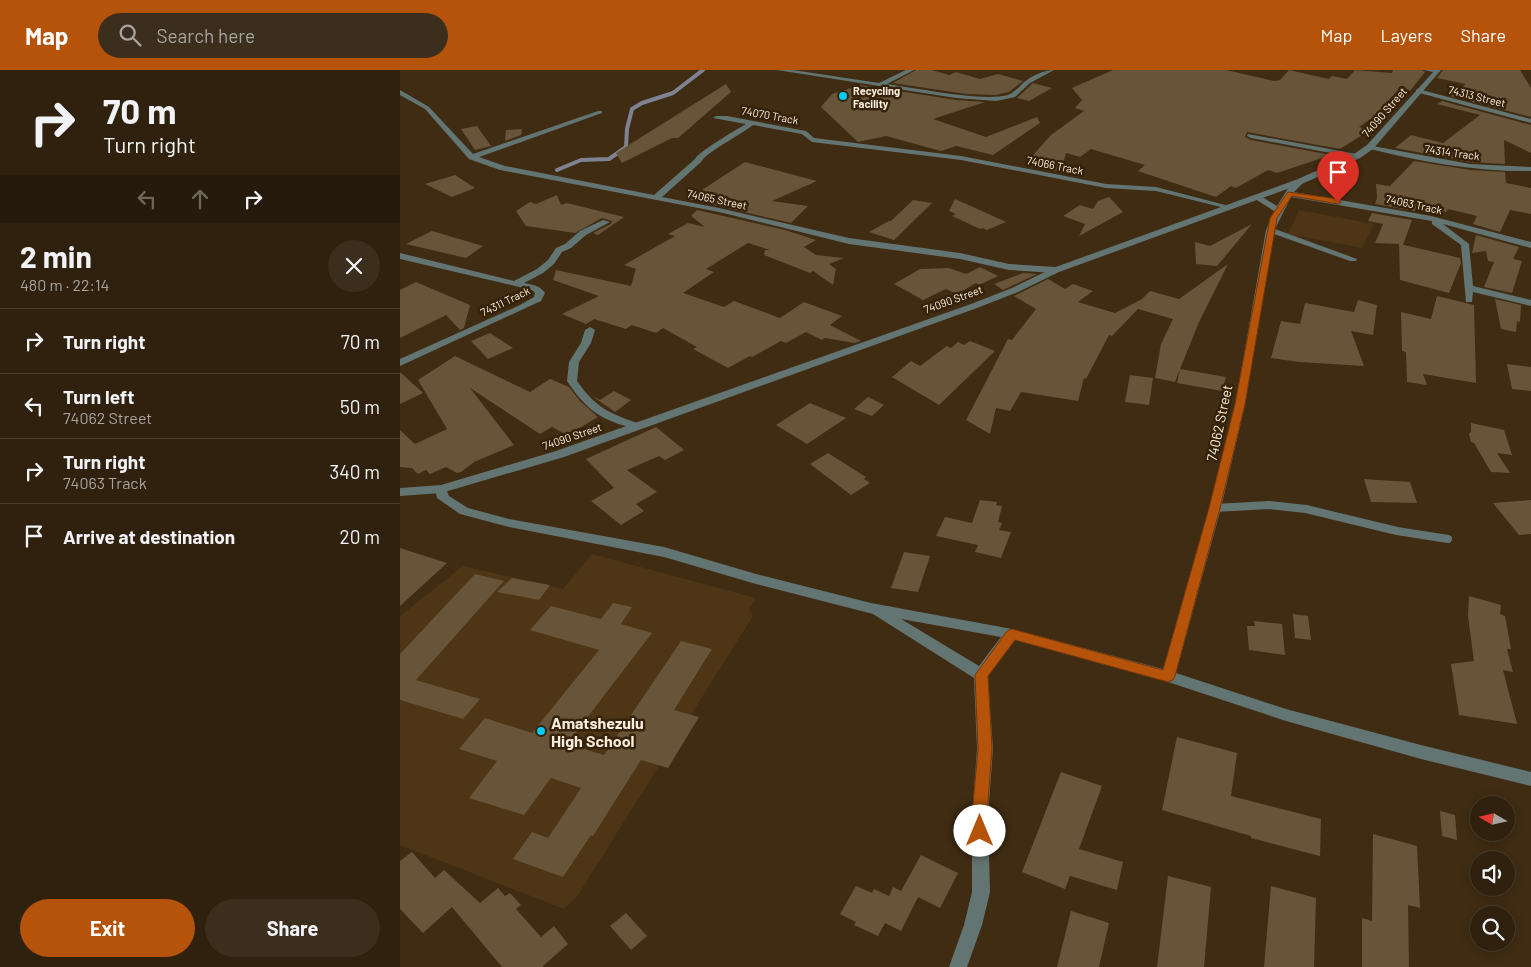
<!DOCTYPE html>
<meta charset="utf-8">
<style>
:root{--surface:#2f210e;--page:#3b2e1c;--text:#f1f3f6;--muted:#a7a39e;--line:#4a3e2e;--accent:#b45309}
body{margin:0;font-family:Barlow,sans-serif;background:var(--page);color:var(--text);height:100vh;display:flex;flex-direction:column;font-size:19px;white-space:nowrap}
*{box-sizing:border-box;margin:0}
p{font-size:16px;color:var(--muted)}
.icon{flex:none;width:28px;height:28px;fill:none;stroke:currentColor;stroke-width:2;stroke-linecap:round;stroke-linejoin:round}
.map{position:relative;flex:1;overflow:hidden}
.sheet{display:flex;flex-direction:column;background:var(--surface);width:400px}
.sheet>*{flex:none}
.top-card{background:#2f210e;color:var(--text);overflow:hidden}
.needle{width:32px;rotate:279deg}
.controls{position:absolute;left:1070px;top:726px;display:grid;gap:10px}
.controls a{display:grid;place-items:center;width:45px;height:45px;border-radius:50%;background:var(--surface);box-shadow:0 2px 12px #0003,0 0 0 1px var(--line);font-size:25px}
.pin{position:absolute;display:grid;place-items:center;width:42px;height:42px;color:#fff;margin:-51px -21px;border-radius:50% 50% 50% 0;rotate:-45deg;box-shadow:0 0 5px #0007}
.pin .icon{rotate:45deg}
.me{position:absolute;width:55px;margin:-28px;rotate:0deg;stroke-linejoin:round;filter:drop-shadow(0 0 4px #0008)}
.turn{display:flex;align-items:center;gap:18px;height:105px;padding:0 20px;font-size:22px}
.turn .icon{width:65px;height:65px;stroke-width:2.5}
.turn b{display:block;font-size:35px;line-height:42px}
.lanes{display:flex;align-items:center;height:48px;padding:0 20px;background:#0003;justify-content:center;gap:25px;direction:ltr}
.lanes .off{opacity:.35}
.round{display:grid;place-items:center;flex:none;width:52px;height:52px;border-radius:26px;background:var(--page)}
.summary{display:flex;align-items:center;justify-content:space-between;height:85px;padding:0 20px}
h1{font-size:30px;font-weight:700;line-height:38px}
.cta{display:flex;gap:10px;margin-top:auto;padding:10px 20px}
.cta a{flex:1;height:58px;border-radius:30px;background:var(--accent);color:#fff;font-size:20px;font-weight:700;line-height:58px;text-align:center}
.cta a+a{background:var(--page);color:var(--text)}
ul{padding:0;list-style:none}
li{display:flex;align-items:center;gap:15px;height:65px;padding:0 20px;border-top:1px solid var(--line)}
li div{flex:1}
li b{display:block;font-size:19px}
li em{font-style:normal}
header{display:flex;align-items:center;gap:30px;box-sizing:border-box;height:70px;padding:0 25px;background:var(--accent);color:#fff}
header strong{font-size:24px}
nav{display:flex;gap:28px;margin-inline-start:auto;font-size:18px}
.search{width:350px;height:45px;background:var(--page);display:flex;align-items:center;gap:12px;box-sizing:border-box;padding:0 18px;border-radius:28px;color:var(--muted);font-size:19px}
main{display:flex;flex:1;min-height:0}
.map>svg:first-child{display:block}
.built{fill:#4d3515}
.lines{fill:none;stroke-linecap:round;stroke-linejoin:round}
.stream{stroke:#7d8393;stroke-width:4}
.building{fill:#675439}
.service{stroke:#637572;stroke-width:8}
.minor{fill:#637572;fill-rule:evenodd}
.tertiary{fill:#637572;fill-rule:evenodd}
.route{fill:#b45309;stroke:#753606}
.poi-dot{fill:#01cbf9;stroke:#352209;stroke-width:2}
.labels{text-anchor:middle;dominant-baseline:central;stroke-width:5;stroke-linejoin:round;paint-order:stroke}
.far-poi-label{font-size:11px;font-weight:bold;fill:#faeedf;stroke:#352209;text-anchor:start}
.far-street-label{font-size:11px;fill:#faeedf;stroke:#352209}
.street-label{font-size:14px;fill:#faeedf;stroke:#352209}
.near-poi-label{font-size:16px;font-weight:bold;fill:#faeedf;stroke:#352209;text-anchor:start}
</style>
<header>
<strong>Map</strong>
<div class="search"><svg class="icon" aria-label="search" viewBox="0 0 24 24"><circle cx="10" cy="10" r="6"/><path d="M15 15l6 6"/></svg>Search here</div>
<nav><a>Map</a><a>Layers</a><a>Share</a></nav>
</header>
<main>
<section class="sheet">
<div class="top-card">
<div class="turn"><svg class="icon" aria-label="right" viewBox="0 0 24 24"><path d="M7 20v-9h11M14 6l5 5-5 5"/></svg><div><b>70 m</b>Turn right</div></div>
<div class="lanes"><svg class="icon off" aria-label="left" viewBox="0 0 24 24"><path d="M17 20v-9H6M10 6l-5 5 5 5"/></svg><svg class="icon off" aria-label="ahead" viewBox="0 0 24 24"><path d="M12 20V5M6 11l6-6 6 6"/></svg><svg class="icon" aria-label="right" viewBox="0 0 24 24"><path d="M7 20v-9h11M14 6l5 5-5 5"/></svg></div>
</div>
<div class="summary"><div><h1>2 min</h1><p>480 m · 22:14</p></div><a class="round"><svg class="icon" aria-label="close" viewBox="0 0 24 24"><path d="M6 6l12 12M18 6L6 18"/></svg></a></div>
<ul>
<li><svg class="icon" aria-label="right" viewBox="0 0 24 24"><path d="M7 20v-9h11M14 6l5 5-5 5"/></svg><div><b>Turn right</b></div><em>70 m</em></li>
<li><svg class="icon" aria-label="left" viewBox="0 0 24 24"><path d="M17 20v-9H6M10 6l-5 5 5 5"/></svg><div><b>Turn left</b><p>74062 Street</p></div><em>50 m</em></li>
<li><svg class="icon" aria-label="right" viewBox="0 0 24 24"><path d="M7 20v-9h11M14 6l5 5-5 5"/></svg><div><b>Turn right</b><p>74063 Track</p></div><em>340 m</em></li>
<li><svg class="icon" aria-label="arrive" viewBox="0 0 24 24"><path d="M6 21V4h12l-3 4 3 4H6"/></svg><div><b>Arrive at destination</b></div><em>20 m</em></li>
</ul>
<div class="cta"><a>Exit</a><a>Share</a></div>
</section>
<div class="map">
<svg width="1131" height="897" viewBox="0 0 1131 897">
<rect width="100%" height="100%" fill="#3f2c13"/>
<g class="built">
<polygon points="899,140 974,154 962,178 888,164"/>
<polygon points="192,484 356,528 349,539 353,546 178,825 164,839 0,775 0,546 63,496 163,519"/>
</g>
<g class="lines">
<polyline class="stream" points="157,100 181,90 209,89 226,77 227,59 232,39 242,33 273,23 303,0"/>
</g>
<g class="building">
<polygon points="516,0 532,0 549,5 556,2 580,9 598,4 623,11 609,22 596,25 566,24 493,13"/>
<polygon points="713,0 826,0 874,11 880,10 889,0 929,9 932,6 947,9 955,0 992,3 993,0 1022,0 1025,2 1010,21 999,19 972,48 959,57 970,60 940,79 847,62 845,67 851,70 931,85 877,103 868,100 836,118 831,116 816,127 738,101 745,95 691,79 680,87 666,83 662,98 656,101 626,93 651,65 684,41 675,38 682,30 672,18"/>
<polygon points="1043,0 1120,0 1131,18 1131,47 1050,26 1066,14 1037,8"/>
<polygon points="633,13 652,18 629,31 617,28"/>
<polygon points="326,14 331,22 278,68 272,68 222,93 216,83"/>
<polygon points="460,15 556,30 585,32 533,49 586,67 637,47 640,53 593,85 556,76 541,81 486,66 458,72 421,37 432,24"/>
<polygon points="1042,31 1131,55 1131,83 1104,70 1105,94 1070,92 995,78 1011,65 1043,73 1080,45 1037,34"/>
<polygon points="77,56 91,76 75,80 61,59"/>
<polygon points="122,59 121,65 105,71 106,60"/>
<polygon points="1014,91 1070,100 1105,102 1106,113 1131,118 1131,144 1110,140 1100,162 1073,154 1077,146 1048,139 1046,142 1017,135 1015,141 975,134 977,128 976,114 990,116"/>
<polygon points="345,92 417,111 372,131 408,136 391,153 288,129"/>
<polygon points="55,105 75,118 52,127 25,114"/>
<polygon points="157,125 161,135 167,133 224,147 198,165 193,163 211,154 212,151 202,148 175,163 126,156 116,141 130,132 136,134"/>
<polygon points="709,127 723,142 679,166 685,154 663,146 680,135 693,139 698,131"/>
<polygon points="555,129 582,141 606,152 587,160 583,158 580,159 552,146 556,144 549,141"/>
<polygon points="513,130 532,133 494,170 469,162 489,151 491,151"/>
<polygon points="297,140 385,160 416,170 404,177 416,185 444,188 429,194 436,199 433,215 413,201 410,203 364,185 365,180 370,180 348,173 306,199 314,202 283,223 324,237 334,231 380,248 404,232 442,246 430,255 461,271 454,273 425,268 422,270 406,262 386,273 381,271 352,287 350,286 328,298 293,279 297,277 263,258 256,263 232,255 226,259 194,249 186,254 162,244 199,226 153,210 156,200 231,216 236,199 224,195 275,166 268,164 288,153 305,157 291,146"/>
<polygon points="972,143 1012,150 1003,175 1000,174 1060,188 1061,193 1049,223 1000,210 999,174 975,173 983,154 968,151"/>
<polygon points="852,154 817,196 796,194 795,172 810,176"/>
<polygon points="32,161 83,176 66,188 6,174"/>
<polygon points="1076,165 1119,177 1113,189 1122,191 1112,223 1084,217 1094,192 1088,191 1086,181 1072,183"/>
<polygon points="828,194 799,252 780,299 826,307 822,321 777,313 780,299 775,312 755,308 761,274 773,249 738,239 712,266 709,265 686,309 684,308 678,331 621,322 610,341 596,338 590,364 566,350 608,269 612,270 636,239 614,226 648,209 665,219 673,214 693,221 678,232 715,243 742,229 750,221 779,229"/>
<polygon points="580,197 598,206 579,215 576,213 557,224 546,219 523,230 494,214 520,199 549,198 566,204"/>
<polygon points="623,203 637,204 603,220 594,214"/>
<polygon points="16,212 70,235 64,258 60,260 46,245 0,268 0,220"/>
<polygon points="1037,226 1074,235 1076,313 1023,304 1027,315 1007,312 1006,282 1002,281 1001,242 1031,249"/>
<polygon points="1095,229 1121,235 1120,252 1117,251 1116,262 1101,259"/>
<polygon points="958,230 977,235 973,265 951,261 964,296 899,292 871,288 881,251 900,254 905,233 954,242"/>
<polygon points="90,263 113,278 88,289 71,271"/>
<polygon points="570,271 595,281 539,335 492,307 511,291 520,296 547,276 551,278 558,272 564,275"/>
<polygon points="55,286 130,322 150,309 169,317 180,331 198,347 181,357 165,364 152,357 140,364 70,318 114,375 74,392 61,402 57,403 46,397 30,404 26,400 18,404 12,398 0,397 0,360 15,374 47,359 18,310"/>
<polygon points="1107,294 1131,297 1131,321 1112,319"/>
<polygon points="0,302 23,323 0,334"/>
<polygon points="730,305 753,308 749,335 725,332"/>
<polygon points="214,321 231,330 215,342 192,326 200,330"/>
<polygon points="468,327 484,335 472,346 454,339"/>
<polygon points="410,333 446,348 407,374 376,355"/>
<polygon points="1071,353 1104,360 1112,385 1097,383 1110,403 1091,402 1074,373 1071,372 1069,364 1071,362"/>
<polygon points="256,357 284,380 265,390 259,386 227,400 257,422 236,434 244,441 221,455 191,431 214,418 186,389"/>
<polygon points="428,383 466,407 464,409 470,413 451,425 410,394"/>
<polygon points="964,409 1010,412 1017,433 971,432"/>
<polygon points="580,430 597,432 596,435 602,436 598,452 602,453 599,460 611,462 601,488 575,482 578,475 536,466 545,447 572,453"/>
<polygon points="1131,430 1131,464 1119,465 1093,433"/>
<polygon points="0,478 47,493 0,536"/>
<polygon points="504,482 530,486 518,522 491,518"/>
<polygon points="75,504 104,511 16,610 80,629 63,649 0,630 0,584"/>
<polygon points="112,508 150,515 139,530 97,522"/>
<polygon points="1069,526 1101,535 1100,544 1105,546 1111,579 1107,579 1113,602 1103,600 1117,654 1059,645 1051,594 1074,591 1068,546"/>
<polygon points="213,533 232,537 221,554 252,563 167,674 204,685 281,571 312,579 274,640 299,647 268,698 241,690 193,766 191,765 163,807 113,789 132,762 148,768 181,718 151,708 124,745 69,728 97,691 59,679 85,648 132,663 199,580 130,560 151,536 201,549"/>
<polygon points="893,544 908,546 911,570 895,568"/>
<polygon points="854,551 882,554 885,585 849,580 847,556 855,556"/>
<polygon points="777,667 837,683 831,726 921,749 920,786 851,768 851,766 762,740"/>
<polygon points="661,702 702,716 679,779 723,792 717,820 670,806 665,819 622,802"/>
<polygon points="1040,741 1055,745 1057,770 1042,766"/>
<polygon points="973,764 1017,776 1020,838 1008,835 1009,897 962,897 962,848 972,851"/>
<polygon points="12,782 35,808 44,800 80,833 98,818 105,826 110,823 121,835 116,839 141,867 154,856 168,874 142,897 102,897 52,837 23,863 0,839 0,791"/>
<polygon points="521,785 558,803 540,838 518,827 501,861 485,853 478,866 454,855 456,852 440,844 456,816 472,823 474,819 489,826 493,817 501,821"/>
<polygon points="768,806 811,817 804,897 757,897"/>
<polygon points="871,816 916,828 914,897 864,897"/>
<polygon points="671,841 709,853 699,897 657,897"/>
<polygon points="226,843 247,866 231,880 210,856"/>
</g>
<g class="lines">
<polyline class="service" points="815,438 869,435 906,439 997,461 1048,469"/>
<g class="minor">
<path d="M377,0h16l86,13 27,-13h8l-27,14c30,4 94,18 121,11 6,-2 11,-8 15,-12 8,-7 21,-13 31,-13l-24,13 -15,14 -19,4 -40,-3z"/>
<polygon points="1024,0 1039,0 1040,1 1037,3"/>
<polygon points="1018,19 1131,49 1131,53 1016,22 1016,20"/>
<path d="M0,20l29,17 44,47 125,-43h4v2l-123,44 26,9 149,29 41,-36c3,-7 41,-29 51,-35l-33,-6 3,-2h11l79,15 8,7 147,18 145,28 50,3 77,20 -4,2 -73,-18 -50,-3 -145,-28 -149,-18 -10,-8 -49,-9c-11,9 -48,28 -52,37l-39,35 57,11 130,30 111,15 49,11 47,3 4,3 -4,3 -47,-3 -49,-11 -111,-15 -130,-32 -219,-42 -31,-11 -44,-50 -25,-14z"/>
<polygon points="848,64 957,84 961,86 957,88 851,68 847,66"/>
<path d="M967,75l103,19 61,3v4c-55,1 -108,-9 -161,-22h-3z"/>
<path d="M901,109l4,2 -11,11 137,24 100,26v6l-88,-24 26,20 4,42 58,14v6l-58,-14 -1,10h-6l-5,-57 -29,-21v-3l-141,-24 -16,32 82,30 -1,2h-6l-76,-27 -29,171 -24,103 -45,165 110,36 135,36 110,27v14l-110,-27 -135,-38 -118,-39 -153,-42 -27,36 5,73 -5,67 2,76 -8,33 -15,42h-18l15,-42 8,-33v-76l5,-67 -3,-71 -101,-64 -117,-30 -92,-27 -155,-30 -49,-13 -23,-16 -2,-9 6,-4 4,1 4,10 19,12 41,11 155,28 92,27 115,29 141,26 151,40 46,-161 26,-103 31,-175 8,-19 -22,-14 7,-2 18,11 12,-19zM501,549l100,18 -22,29z"/>
<path d="M203,150l7,2 -24,13 -15,13 -9,4 -8,12 -11,9 -19,10c9,2 15,2 21,10l-4,8 -141,65v-7l120,-54 14,-8 1,-4 -3,-3 -132,-31v-6l114,28 23,-12 11,-9 8,-12 9,-4 15,-13z"/>
<path d="M190,257l5,3 -4,13 -12,19 -2,19c19,27 33,33 64,43l2,2 -2,2 -4,1c-35,-8 -50,-18 -70,-48l2,-19 12,-19 4,-13z"/>
</g>
<polygon class="tertiary" points="1035,0 1041,0 973,79 960,88 904,113 659,202 618,222 577,238 164,387 41,423 0,426 0,418 41,415 156,381 571,234 612,218 653,198 898,109 954,84 967,75"/>
</g>
<polygon class="route" points="888,122 938,129 941,132 938,134 892,126 877,148 845,334 820,438 775,606 773,610 768,612 615,570 588,606 592,679 587,746 588,761 586,766 580,768 575,766 572,746 578,679 575,605 607,561 612,559 763,600 809,438 835,334 870,148"/>
<g class="poi-dot">
<circle cx="443" cy="26" r="5"/>
<circle cx="141" cy="661" r="5"/>
</g>
<g class="labels">
<g class="far-poi-label">
<text x="453" y="20">Recycling<tspan x="453" dy="13">Facility</tspan></text>
</g>
<g class="far-street-label">
<text transform="translate(1077 26) rotate(14)">74313 Street</text>
<text transform="translate(984 42) rotate(-49)">74090 Street</text>
<text transform="translate(370 45) rotate(10)">74070 Track</text>
<text transform="translate(1052 82) rotate(8)">74314 Track</text>
<text transform="translate(655 95) rotate(11)">74066 Track</text>
<text transform="translate(317 129) rotate(12)">74065 Street</text>
<text transform="translate(1014 134) rotate(12)">74063 Track</text>
<text transform="translate(553 229) rotate(-20)">74090 Street</text>
<text transform="translate(105 231) rotate(-26)">74311 Track</text>
<text transform="translate(172 366) rotate(-19)">74090 Street</text>
</g>
<g class="street-label">
<text transform="translate(819 353) rotate(-78)">74062 Street</text>
</g>
<g class="near-poi-label">
<text x="151" y="652">Amatshezulu<tspan x="151" dy="18">High School</tspan></text>
</g>
</g>
</svg>
<div class="controls">
<a><svg class="needle" viewBox="-14 -14 28 28"><path d="M0-13l5 13h-10z" fill="#e53935"/><path d="M0 13l5-13h-10z" fill="#a7a39e"/></svg></a>
<a><svg class="icon" aria-label="sound" viewBox="0 0 24 24"><path d="M4 9h4l5-4v14l-5-4H4zM17 9q2 3 0 6"/></svg></a>
<a><svg class="icon" aria-label="search" viewBox="0 0 24 24"><circle cx="10" cy="10" r="6"/><path d="M15 15l6 6"/></svg></a>
</div>
<div class="pin" style="left:938px;top:132px;background:#d93025"><svg class="icon" aria-label="arrive" viewBox="0 0 24 24"><path d="M6 21V4h12l-3 4 3 4H6"/></svg></div>
<svg class="me" style="left:580px;top:761px" viewBox="-20 -20 40 40"><circle r="19" fill="#fff"/><path d="M0-13L10 11 0 6-10 11z" fill="#b45309"/></svg>
</div>
</main>
